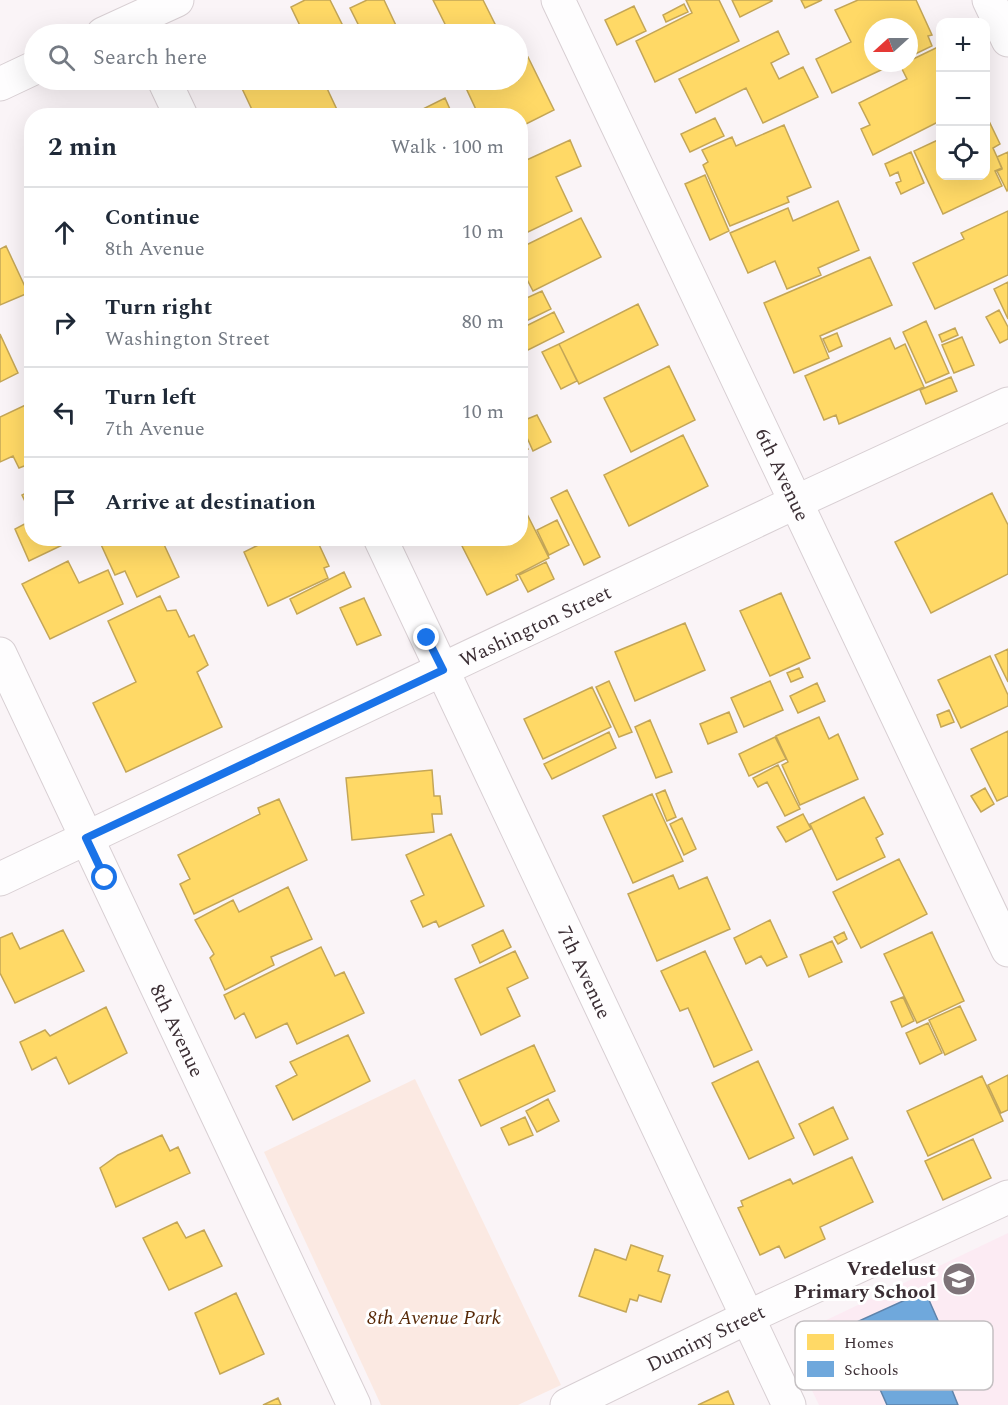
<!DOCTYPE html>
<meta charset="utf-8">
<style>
body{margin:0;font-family:Spectral,serif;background:#f6f6f7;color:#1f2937}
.controls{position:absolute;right:18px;top:18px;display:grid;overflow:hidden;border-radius:12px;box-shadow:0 6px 24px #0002}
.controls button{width:54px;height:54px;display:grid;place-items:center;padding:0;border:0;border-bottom:2px solid #e0e1e3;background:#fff;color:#1f2937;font:30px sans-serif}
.compass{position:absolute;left:864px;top:18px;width:54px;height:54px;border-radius:50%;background:#fff;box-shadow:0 6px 24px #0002;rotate:249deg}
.stop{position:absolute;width:18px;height:18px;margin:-14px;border:4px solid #1a73e8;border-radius:50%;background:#fff}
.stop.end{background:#1a73e8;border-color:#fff;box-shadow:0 2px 6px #0008}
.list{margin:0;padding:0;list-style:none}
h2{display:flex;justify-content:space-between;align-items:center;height:78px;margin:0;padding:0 24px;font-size:26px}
h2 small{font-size:20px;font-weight:400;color:#747a83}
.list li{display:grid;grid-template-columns:39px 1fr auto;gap:18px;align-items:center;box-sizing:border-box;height:90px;padding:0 24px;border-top:2px solid #e0e1e3}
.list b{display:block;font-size:22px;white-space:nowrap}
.list p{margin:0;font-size:20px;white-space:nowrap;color:#747a83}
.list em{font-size:20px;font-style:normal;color:#747a83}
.icon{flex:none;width:33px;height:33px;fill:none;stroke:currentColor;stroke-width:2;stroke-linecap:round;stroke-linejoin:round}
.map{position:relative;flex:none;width:1008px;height:1405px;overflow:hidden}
.search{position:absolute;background:#fff;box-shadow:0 6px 24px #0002;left:24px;top:24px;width:504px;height:66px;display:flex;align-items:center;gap:15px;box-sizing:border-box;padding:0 21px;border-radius:33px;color:#747a83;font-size:22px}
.panel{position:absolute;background:#fff;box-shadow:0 6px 24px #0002;left:24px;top:108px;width:504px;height:438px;border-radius:24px}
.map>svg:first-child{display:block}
.built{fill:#fcebf3}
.green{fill:#fbe9e2}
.homes{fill:#ffd966;stroke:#c4a657;stroke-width:1.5}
.schools{fill:#6fa8dc;stroke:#5f83aa;stroke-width:1.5}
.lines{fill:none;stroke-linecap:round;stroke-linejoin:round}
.street-casing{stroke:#d8cfd3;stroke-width:35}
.street{stroke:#fefdfe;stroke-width:33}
.route{stroke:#1a73e8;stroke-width:8}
.labels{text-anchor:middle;stroke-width:6;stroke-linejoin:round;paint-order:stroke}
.street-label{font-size:20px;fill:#3b2e34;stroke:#fff}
.poi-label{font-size:20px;font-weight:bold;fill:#3b2e34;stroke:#fff;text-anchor:end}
.park-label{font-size:20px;font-style:italic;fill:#562705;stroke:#fff}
.key{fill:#fff;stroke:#c4c0c2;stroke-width:1.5}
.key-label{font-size:16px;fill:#3b2e34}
</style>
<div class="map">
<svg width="1008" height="1405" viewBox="0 0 1008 1405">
<rect width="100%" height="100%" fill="#faf4f7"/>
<path class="built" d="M1008,1233V1405H819L799,1363L814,1326Z"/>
<path class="green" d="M415,1079L561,1385L518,1405H381L264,1152Z"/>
<path class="homes" d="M305,0H330L345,30L336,34H304L291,7Z
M367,0H384L400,34H363L350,8Z
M433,0H483L500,34H450Z
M686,0H719L739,41L655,82L636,41L692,13Z
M732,0H772V1L740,17Z
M801,0H822L805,8Z
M858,0H916L932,35L928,36L932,46L909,57V27H873V63H896L832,93L816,59L851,42L835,10Z
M684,4L688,12L666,22L663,15Z
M634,6L646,31L617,45L605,20Z
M778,31L789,54L771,63L779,79L803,67L818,97L763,123L746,88L696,113L679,79Z
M940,46V121L873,155L861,129L870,125L859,103L907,79L900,65L909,63V61Z
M528,57L554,110L520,127V116H479L466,88L482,80H518V62Z
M238,80H311L315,87L324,82L339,114L335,116H255Z
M445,98L453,116H409Z
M986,117H987L1000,144L993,148L1002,168L995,171L1002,186L943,214L914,151L940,139V176H986Z
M715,118L724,136L690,152L681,134Z
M784,125L811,187L787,197L789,202L730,226L703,165L708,162L702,150L732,137L736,146Z
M570,140L581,166L556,177L572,211L528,232L520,216V163Z
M911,152L924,183L901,194L896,183L901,181L898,172L890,176L885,164Z
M1008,152V190L1007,191L997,171L1002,169L997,157Z
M705,175L729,231L710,240L685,184Z
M838,201L859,250L818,268L821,275L787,289L775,261L748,273L730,233L788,208L793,221Z
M1008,211V275L935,309L913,263L964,239L961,233Z
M581,218L601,257L533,291L520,266V248Z
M6,246L28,293L0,305V249Z
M870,257L892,305L820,336L829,358L794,373L764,303Z
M1008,282V319L994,289Z
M542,291L551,309L520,324V301Z
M638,304L658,345L579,384L559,344Z
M999,310L1008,327V339L1000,343L986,317Z
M554,312L564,332L520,354V329Z
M926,321L949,373L926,383L903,332Z
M955,328L958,335L942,342L939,335Z
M837,333L842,346L829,352L823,339Z
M0,334L18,373L0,382Z
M962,337L974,365L954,373L942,345Z
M890,338L895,349L905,344L924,387L839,424L836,415L824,420L805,376Z
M559,344L577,381L561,389L542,352Z
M669,366L695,420L631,452L604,398Z
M951,377L957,391L926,404L920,390Z
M32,402V463L19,468L13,456L0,462V417Z
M537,415L551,442L533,451L520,422Z
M520,435L528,449L520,452Z
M683,435L708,486L629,526L604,475Z
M32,490V516L22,495Z
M567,490L600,557L584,565L551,498Z
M992,493L1008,525V574L931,613L895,542Z
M525,510L549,558L516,575L518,580L487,595L460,542L467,538H520V512Z
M32,520V538H77L29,561L15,529Z
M557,520L569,545L549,555L537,530Z
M98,538H161L179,577L137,597L125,571L115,575Z
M273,538H316L329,566L324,568L328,578L268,606L244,552Z
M68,561L79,583L108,570L123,604L50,639L22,584Z
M546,562L554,579L528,592L519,575Z
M344,572L351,587L297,614L290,599Z
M781,593L810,658L770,676L740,611Z
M160,596L167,611L176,610L189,637L194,635L208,665L197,672L222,727L126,772L93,703L136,682L108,621Z
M364,598L381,635L357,645L340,608Z
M685,623L705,670L635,701L615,652Z
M1008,649V682L995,655Z
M990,656L1008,695V706L961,728L938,680Z
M799,668L803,677L791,682L787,673Z
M609,681L632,732L619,737L596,687Z
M770,681L783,710L744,727L731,698Z
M817,683L825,701L798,713L790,696Z
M592,687L611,727L543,759L524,719Z
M949,710L954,722L941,727L937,715Z
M729,712L737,732L708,744L700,724Z
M819,717L829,739L838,734L858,779L800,805L782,765L788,762L776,736Z
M650,720L672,772L656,778L635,727Z
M1008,731V796L997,801L971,749Z
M609,732L616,748L552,779L544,764Z
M775,737L786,759L749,776L739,754Z
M778,765L800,809L785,816L767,782L758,787L753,778Z
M432,770L434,796H440L442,814H432L434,832L352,840L346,778Z
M985,788L994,804L981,812L971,796Z
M665,790L676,817L667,821L656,794Z
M652,794L683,861L633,883L603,816Z
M864,797L883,834L876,838L885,857L837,880L810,824Z
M279,799L307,860L194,914L180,884L190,879L178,855L260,814L258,808Z
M803,814L811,829L786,842L777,827Z
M682,818L696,849L684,855L670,824Z
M451,834L484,906L439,927L436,921L423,927L411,901L424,895L406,855Z
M899,859L927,914L861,948L833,892Z
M673,875L679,889L707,877L730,929L657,961L628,894Z
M288,887L312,939L271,957L274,965L225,990L210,958L214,954L195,920L233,900L239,912Z
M770,920L787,957L767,966L761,956L746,964L734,938Z
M63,930L84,971L15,1003L0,973V938L12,933L20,949Z
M503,930L511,947L480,963L472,945Z
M844,932L847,939L838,944L834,937Z
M932,932L964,1001L917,1023L884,954Z
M832,941L842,962L809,977L800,955Z
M321,947L335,976L344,972L364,1013L297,1044L287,1023L256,1038L244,1013L235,1019L224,995Z
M515,951L528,978L507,988L520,1016L481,1035L455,979Z
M705,951L752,1050L714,1067L688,1008L680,1011L661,971Z
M903,997L914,1021L902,1027L891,1002Z
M960,1006L976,1040L945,1055L929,1020Z
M106,1007L127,1053L69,1084L56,1057L32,1070L20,1042L45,1030L50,1036Z
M928,1023L942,1053L920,1064L906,1033Z
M348,1035L370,1081L293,1120L276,1086L297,1075L290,1062Z
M534,1045L555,1091L481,1126L459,1080Z
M758,1061L794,1138L749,1159L712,1083Z
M1008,1075V1110L1001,1113L988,1085Z
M982,1076L1003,1121L928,1156L907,1111Z
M548,1099L559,1121L537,1132L526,1111Z
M833,1107L848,1139L814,1155L799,1124Z
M525,1117L533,1135L509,1145L501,1128Z
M162,1135L170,1151L178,1147L190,1173L116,1207L100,1168L118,1155Z
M973,1139L991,1178L943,1200L925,1161Z
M852,1157L873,1202L820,1227L825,1239L785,1258L779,1246L760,1255L738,1208L743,1206L741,1201L790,1179L793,1184Z
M177,1222L186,1238L204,1230L222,1266L169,1290L143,1238Z
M631,1245L663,1256L658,1271L670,1275L661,1302L639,1295L637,1301L630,1299L626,1312L579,1296L595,1249L626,1260Z
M236,1293L264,1354L220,1374L195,1313Z
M728,1391L734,1405H698Z
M278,1398L281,1405H263Z"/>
<path class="schools" d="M925,1291L966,1384L952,1390L958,1405H887L867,1360L850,1368L847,1362L833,1368L819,1339Z"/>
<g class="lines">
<g class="street-casing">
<g id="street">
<path id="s1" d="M558,0L1008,950"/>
<path d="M989,0L1008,40"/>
<path d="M103,34L177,0"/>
<path d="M164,80L181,116"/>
<path d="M0,84L34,68"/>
<path id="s2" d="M380,538L789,1405"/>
<path id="s3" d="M0,654L354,1405"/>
<path id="s4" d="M0,879L796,502L1008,404"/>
<path id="s5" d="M567,1405L748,1317L1008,1197"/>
</g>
</g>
<use href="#street" class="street"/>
</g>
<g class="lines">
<path class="route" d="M105,878L86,838L443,670L427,638"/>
</g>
<defs>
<g id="school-disc" transform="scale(1.725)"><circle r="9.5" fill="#7e7378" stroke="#fff"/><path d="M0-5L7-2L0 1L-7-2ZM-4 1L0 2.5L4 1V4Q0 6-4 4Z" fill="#fff"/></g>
</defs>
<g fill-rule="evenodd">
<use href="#school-disc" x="959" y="1279"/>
</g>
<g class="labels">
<g class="street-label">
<text dy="7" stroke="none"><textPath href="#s1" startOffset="525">6th Avenue</textPath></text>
<text dy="7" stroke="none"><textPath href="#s4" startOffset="592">Washington Street</textPath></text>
<text dy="7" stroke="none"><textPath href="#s2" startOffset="480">7th Avenue</textPath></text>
<text dy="7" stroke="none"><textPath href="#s3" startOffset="416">8th Avenue</textPath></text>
<text dy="7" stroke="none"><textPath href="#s5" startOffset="154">Duminy Street</textPath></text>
</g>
<g class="poi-label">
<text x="936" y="1275">Vredelust<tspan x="936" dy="23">Primary School</tspan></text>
</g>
<g class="park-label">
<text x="434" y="1324">8th Avenue Park</text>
</g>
</g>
<rect x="795" y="1321" width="198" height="69" rx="9" class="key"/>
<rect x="807" y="1334" width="27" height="16" fill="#ffd966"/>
<rect x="807" y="1361" width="27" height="16" fill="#6fa8dc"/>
<g class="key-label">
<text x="844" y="1348">Homes</text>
<text x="844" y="1375">Schools</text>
</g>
</svg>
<div class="controls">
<button>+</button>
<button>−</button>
<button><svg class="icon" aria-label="locate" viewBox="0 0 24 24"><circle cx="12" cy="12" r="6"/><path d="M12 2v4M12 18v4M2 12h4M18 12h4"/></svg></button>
</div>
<svg class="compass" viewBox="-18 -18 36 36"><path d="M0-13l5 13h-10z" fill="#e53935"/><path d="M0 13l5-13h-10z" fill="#747a83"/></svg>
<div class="stop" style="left:105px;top:878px"></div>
<div class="stop end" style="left:427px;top:638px"></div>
<div class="search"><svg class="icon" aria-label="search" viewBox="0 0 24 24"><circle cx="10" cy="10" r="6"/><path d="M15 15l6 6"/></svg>Search here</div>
<section class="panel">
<h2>2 min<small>Walk · 100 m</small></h2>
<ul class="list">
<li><svg class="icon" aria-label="ahead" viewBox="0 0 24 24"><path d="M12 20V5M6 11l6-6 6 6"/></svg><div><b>Continue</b><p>8th Avenue</p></div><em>10 m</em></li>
<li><svg class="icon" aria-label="right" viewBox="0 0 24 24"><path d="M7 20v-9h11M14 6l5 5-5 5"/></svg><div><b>Turn right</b><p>Washington Street</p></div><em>80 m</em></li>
<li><svg class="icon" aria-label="left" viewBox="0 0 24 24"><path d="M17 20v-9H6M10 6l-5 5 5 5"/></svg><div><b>Turn left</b><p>7th Avenue</p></div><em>10 m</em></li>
<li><svg class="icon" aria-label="arrive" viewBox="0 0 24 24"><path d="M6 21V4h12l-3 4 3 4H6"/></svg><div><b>Arrive at destination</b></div></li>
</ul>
</section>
</div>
